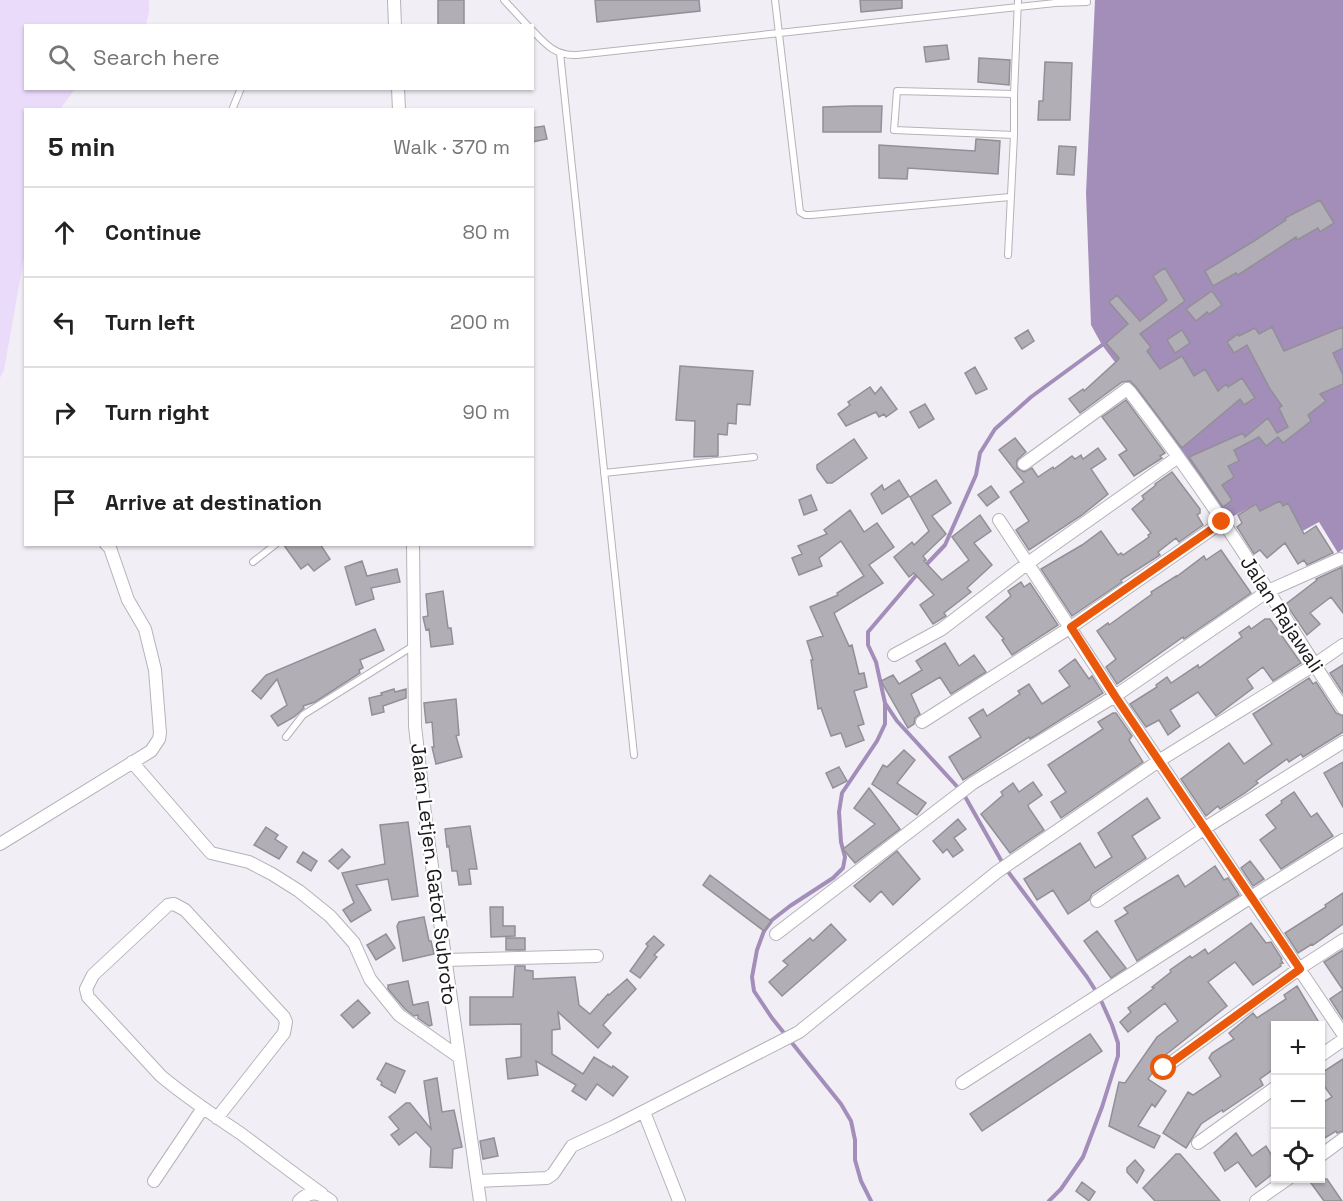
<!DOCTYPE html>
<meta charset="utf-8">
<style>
body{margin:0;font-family:"Space Grotesk",sans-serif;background:#f2f2f2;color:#222}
.controls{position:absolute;right:18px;bottom:18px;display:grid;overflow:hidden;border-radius:0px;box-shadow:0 2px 4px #0004}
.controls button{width:54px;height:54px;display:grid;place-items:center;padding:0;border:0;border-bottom:2px solid #e0e0e0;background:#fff;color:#222;font:30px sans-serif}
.stop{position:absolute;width:18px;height:18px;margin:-14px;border:4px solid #ea580c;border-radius:50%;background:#fff}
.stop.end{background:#ea580c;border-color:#fff;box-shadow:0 2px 6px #0008}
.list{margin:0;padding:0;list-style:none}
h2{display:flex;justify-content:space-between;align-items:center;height:78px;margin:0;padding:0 24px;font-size:26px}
h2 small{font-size:20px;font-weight:400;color:#767676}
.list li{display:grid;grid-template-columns:39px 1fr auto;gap:18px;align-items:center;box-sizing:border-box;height:90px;padding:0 24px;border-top:2px solid #e0e0e0}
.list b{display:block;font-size:22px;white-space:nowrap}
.list em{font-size:20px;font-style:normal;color:#767676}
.icon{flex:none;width:33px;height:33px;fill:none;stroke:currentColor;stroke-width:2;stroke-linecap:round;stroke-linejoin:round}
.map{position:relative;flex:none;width:1343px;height:1201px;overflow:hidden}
.search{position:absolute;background:#fff;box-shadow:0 2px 4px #0004;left:24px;top:24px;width:510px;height:66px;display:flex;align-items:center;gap:15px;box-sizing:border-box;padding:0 21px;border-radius:0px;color:#767676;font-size:22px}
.panel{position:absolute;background:#fff;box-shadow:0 2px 4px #0004;left:24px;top:108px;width:510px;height:438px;border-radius:0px}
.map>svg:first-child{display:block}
.green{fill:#eadbfb}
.water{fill:#a38eba}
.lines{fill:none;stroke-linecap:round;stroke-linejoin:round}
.stream{stroke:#a38eba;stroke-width:4}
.building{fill:#b2aeb6;stroke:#928f97;stroke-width:1.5}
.service-casing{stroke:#b6b2ba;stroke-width:8}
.minor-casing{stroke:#b6b2ba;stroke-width:14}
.service{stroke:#fff;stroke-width:6}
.minor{stroke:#fff;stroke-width:12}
.route{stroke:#ea580c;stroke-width:8}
.labels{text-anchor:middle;stroke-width:4.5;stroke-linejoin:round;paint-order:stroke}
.street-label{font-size:20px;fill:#18171a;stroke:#fff}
</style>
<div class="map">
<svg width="1343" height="1201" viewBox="0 0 1343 1201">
<rect width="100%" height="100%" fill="#f2eef6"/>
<path class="green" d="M0,0H149V12L146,25L26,26V88L75,89L60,109L26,110L25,252L4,370L0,378Z"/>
<path class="water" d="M1095,0H1343V549L1338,553L1319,522L1279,544L1256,504L1228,519L1158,419L1102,345L1091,325L1086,193Z"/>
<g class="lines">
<path class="stream" d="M924,567L945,545L976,475L980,453L995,429L1031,397L1102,345
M919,572L868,632V645L876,662L885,703L897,721L963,793L1006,869L1087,977L1099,996L1112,1025L1118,1043V1056L1102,1107L1083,1157L1061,1189L1049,1201
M871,1201L861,1181L855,1160V1140L851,1121L841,1104L772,1018L754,991L752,977L757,950L764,931L772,920L790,906L833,878L843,868L845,857L841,842L839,812L842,793L877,741L885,724V703"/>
</g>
<path class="building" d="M438,0H464V26H438Z
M595,0H699L700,11L597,22Z
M860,0H902V8L861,12Z
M947,45L949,59L926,62L924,47Z
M979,58L1010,60L1009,85L978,82Z
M1045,62L1072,63L1070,120H1038L1039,101H1043Z
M852,106H882L881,132H823V107Z
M544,126L547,139L532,142V128Z
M976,139L1000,141L998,174L908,168L907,179L879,178V145L975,151Z
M1059,146L1076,147L1074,175L1057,174Z
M1320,200L1334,223L1320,232L1318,228L1297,240L1296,237L1238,275L1236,273L1213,286L1205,271L1254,241L1286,220L1285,218Z
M1165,268L1185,301L1140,334L1151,347L1147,351L1160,369L1182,356L1194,376L1205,369L1218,391L1226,384L1228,387L1242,378L1255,398L1244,405L1240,399L1183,447H1181L1136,387L1130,381L1122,382L1080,413L1069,399L1083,389L1084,391L1118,360L1119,358L1106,343L1128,324L1109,302L1117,295L1140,321L1167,300L1153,276Z
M1212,291L1222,305L1209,314L1207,312L1196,321L1186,309Z
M1272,327L1284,351L1343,327V348L1333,353L1343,375V384L1320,394L1326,401L1308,415L1311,421L1283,443L1278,437L1266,446L1259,437L1234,450L1239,461L1228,466L1234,477L1222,485L1232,500L1223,507L1189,457L1243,433L1245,437L1268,418L1277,433L1288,427L1279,408L1282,406L1270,389L1247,345L1234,353L1227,342L1238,334L1239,336L1255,328L1259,334Z
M1028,330L1034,341L1022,349L1015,338Z
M1182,330L1190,343L1175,353L1167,340Z
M680,366L753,371L750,405L737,404L736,424L728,423L727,435L718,434V456L694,457L695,421L676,420Z
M975,367L987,389L976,394L965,373Z
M870,387L875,394L881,387L897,409L886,417L884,414L879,417L876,412L846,426L838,414L850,405L848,402Z
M1126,400L1165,453L1160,456L1162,458L1134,476L1119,455L1127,450L1102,417Z
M925,404L934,419L919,428L910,412Z
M1015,438L1026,452L1017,460V468L1024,472L1032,468L1038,477L1053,467L1054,469L1072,456L1075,459L1081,455L1083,459L1098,448L1106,459L1091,469L1108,494L1082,515L1029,550L1016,530L1029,521L1010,492L1024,482L999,450Z
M854,439L867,458L832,483H827L817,469V465Z
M1172,472L1200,509V513L1197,515L1203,525L1179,542L1176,538L1158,552L1160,555L1121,580L1122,582L1072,616L1041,569L1082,545L1101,531L1118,555L1121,553L1123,555L1149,537L1148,535L1151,533L1132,509L1144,499L1142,496L1156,485L1155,484Z
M899,480L909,496L882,514L871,494L882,485L884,490Z
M936,480L951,503L932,516L946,534L923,556L926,560L924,561L942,580L969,560L952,537L980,515L991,531L974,543L992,565L967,588L971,592L944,613L946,616L933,624L920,605L934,595L914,573L909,577L894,557L912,542L914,545L929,531L910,497Z
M991,486L999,497L987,506L978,495Z
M811,495L817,510L804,515L799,500Z
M1280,501L1283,506L1288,503L1304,534L1316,526L1333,553L1307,565L1304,560L1298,564L1285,543L1267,558L1260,550L1254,554L1237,527L1242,523L1238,515L1256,504L1260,511Z
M850,510L864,532L877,523L894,547L869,565L883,583L834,613L849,646L852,645L859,674L864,673L867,687L854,691L864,724L858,726L864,740L846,747L841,733L831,736L821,708L818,709L811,660H813L807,641L823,636L810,607L838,595L837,593L864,576L841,541L819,558L822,566L799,575L792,558L802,554L798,546L827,534L824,530Z
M283,544H320L330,559L314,571L308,564L301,569Z
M1221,550L1251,593L1184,639L1183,637L1117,684L1106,667L1116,659L1097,631L1108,623L1109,625L1152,594L1151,592L1176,576V577L1204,556L1206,560Z
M362,561L367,576L397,569L400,582L371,588L374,599L356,605L345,567Z
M1342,567L1343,613L1331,597L1310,613L1320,624L1307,635L1286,604L1317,580L1316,579Z
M1021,582L1024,587L1030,583L1058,625L1012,655L1002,640L1004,639L986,617L1011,596L1008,591Z
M443,591L448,628H451L453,644L431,647L429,629L426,630L423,617L428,616L426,594Z
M1265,619H1270L1301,663L1273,681L1263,667L1247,679L1253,688L1216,716L1198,692L1170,710L1180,726L1168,735L1159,720L1146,727L1130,704L1157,687L1156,685L1167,677L1171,683L1198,665L1199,668L1242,637L1239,633L1249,626L1251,629Z
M375,629L384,650L360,660L363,668L359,670L360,673L315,702L303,706L304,708L294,717L278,726L271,716L287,705L277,679L261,699L252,691L266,675Z
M945,643L959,666L974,655L986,672L951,694L940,677L911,694L920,714L915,718L914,724L908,728L881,681L893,675L899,684L922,670L916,661Z
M1075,659L1089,679L1092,676L1103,693L1030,739L1029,737L963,780L949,757L981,737L969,718L983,709L987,716L1020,694L1018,691L1029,684L1042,704L1070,686L1059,671Z
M1343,665V693L1330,673Z
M1309,678L1313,684L1316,682L1336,713L1343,716V732L1303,757L1301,754L1289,762L1287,759L1256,781L1258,783L1245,793L1220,809L1218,806L1206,816L1181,779L1229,743L1244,764L1272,744L1253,714Z
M394,689L395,692L406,689V698L383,706L384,712L372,715L369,698L382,695L381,693Z
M456,699L459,735L456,736L462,757L436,764L432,747H434L432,722L426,723L424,703Z
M1113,713H1116L1132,736L1129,740L1143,762L1061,818L1051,802L1066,792L1048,765L1103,729L1098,722Z
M904,750L915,760L897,783L926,803L917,815L872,784L883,765L887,767Z
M1343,762V807L1324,773Z
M839,767L847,781L833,788L826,773Z
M1033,782L1042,795L1028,805L1029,808L1044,830L1010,853L981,814L1003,795L1001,792L1013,783L1019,792Z
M869,788L900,829L855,863L843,849L875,824L854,808Z
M1294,792L1311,817L1317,813L1333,836L1281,869L1260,840L1276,828L1266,815L1282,803L1281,801Z
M1147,798L1160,818L1132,836L1146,858L1092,894L1089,900L1068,914L1053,890L1037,900L1024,879L1080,843L1095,868L1112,857L1098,833Z
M958,819L966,829L954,838L963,850L953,857L947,849L943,853L933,841Z
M408,822L418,896L392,900L388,879L356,885L371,910L351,922L343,910L354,903L342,873L385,864L380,825Z
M470,826L477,869H469L471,884L459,885L457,871H452L449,846L447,847L445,829Z
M266,827L278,835L275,839L287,847L279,859L254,845Z
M342,849L350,857L338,869L329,861Z
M897,851L920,879L893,905L881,891L870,902L854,886Z
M303,852L317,861L311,871L297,862Z
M1250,861L1264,879L1253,886L1241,868Z
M1215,866L1224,880L1228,878L1239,895L1137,961L1115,921L1128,913L1124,908L1178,875L1185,887Z
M710,875L771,921L764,931L703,885Z
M1343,893V924L1313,945L1312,944L1298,953L1285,933L1326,907L1325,905Z
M490,907H503V926H515V936L491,937Z
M424,917L429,941H431L434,954L403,961L397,926L399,922Z
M1251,923L1266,943L1271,942L1282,959L1281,960L1283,963L1280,964L1281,966L1253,985L1235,962L1208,982L1227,1006L1163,1057L1148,1079L1166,1091L1155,1107L1152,1104L1138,1126L1160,1136L1154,1148L1109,1126L1119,1082L1125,1083L1157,1037L1178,1021L1165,1003L1128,1032L1120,1022L1131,1012L1128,1008L1154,988L1152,987L1171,972L1170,970L1190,956L1192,958L1205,949L1208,954Z
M831,924L846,940L782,996L769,982L788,965L783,961L810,938L813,941Z
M1097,931L1126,968L1111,978L1084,941Z
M386,934L395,948L376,960L367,945Z
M654,936L664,945L654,955L657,957L640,978L630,971L648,946L646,944Z
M506,938H525V950H506Z
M1343,950V1019L1330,999L1343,990L1324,962Z
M515,966H525V970L533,971V979L575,977L579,1005L590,1014L608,994L609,995L627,979L636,989L603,1025L611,1033L598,1048L558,1012L560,1029L552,1030V1054L583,1074L594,1057L612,1068L613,1066L628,1077L613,1096L597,1084L586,1100L572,1091L576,1085L536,1061L538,1075L508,1079L506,1059L521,1057V1024L470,1025V997H513Z
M408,981L413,1005L428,1002L432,1025L429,1026L418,1018V1015L414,1016L405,1009L388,989V985Z
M1297,986L1321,1026H1275V1068L1260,1079L1263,1085L1223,1112L1222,1110L1201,1124L1186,1148L1163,1133L1188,1092L1193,1095L1221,1076L1209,1058L1212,1053L1234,1039L1229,1033L1253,1013L1257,1018L1286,999L1284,995Z
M358,1000L370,1013L353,1028L341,1015Z
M1090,1034L1102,1051L982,1131L970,1114Z
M1343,1059V1131L1337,1133L1336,1131L1320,1141V1104L1332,1097L1320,1080V1074Z
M386,1063L405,1071L395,1093L381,1085L382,1082L377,1079Z
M437,1078L442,1112L454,1110L462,1147L453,1149L452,1168L430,1167L431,1148L416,1132L399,1145L391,1135L399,1129L389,1117L406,1103H410L431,1129L424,1081Z
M1236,1133L1252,1156L1266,1146L1275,1161V1172L1256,1187L1238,1162L1225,1171L1214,1153Z
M494,1138L498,1156L483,1159L480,1141Z
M1176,1154H1180L1220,1201H1155L1143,1188Z
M1135,1160L1144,1170L1137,1183L1127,1172V1168Z
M1308,1179H1327L1342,1201H1324Z
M1082,1182L1095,1192L1089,1201L1076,1191Z"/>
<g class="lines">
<g class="service-casing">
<path id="service" d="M504,0L528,26
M775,0L800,212L805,215H811L1010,197
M532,30C546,45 556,56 577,55L1055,3L1087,2
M560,53L634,755
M1014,94L897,91L894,130L1014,135
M232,110L241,88
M1008,255L1014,135V94L1018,0
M604,473L754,457
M253,562L276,544
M286,737L303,715L413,646"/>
</g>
<g class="minor-casing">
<path id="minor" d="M394,0L395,26
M398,88L399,110
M1024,464L1127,389L1130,392C1179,456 1226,524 1269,592C1294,631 1317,670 1343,708
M999,520L1115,696L1343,1034
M413,544L415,726L427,831L480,1201
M894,655L942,629L1028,563L1178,457
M922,722L1071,627L1222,522
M132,762L211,853L249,862L272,874L299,891L330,916L354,943L370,979L399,1015L459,1057
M0,844L151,751L159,739L160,733L155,670L145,629L128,600L110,548L106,544
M1097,901L1205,828L1343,742
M776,934L973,783L1115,696L1268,591L1340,559
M445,960L597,956
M1320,1056L1343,1040
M1164,1068L1300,968L1343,940
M962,1083L1251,897L1343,840
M644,1112L679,1201
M217,1118L284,1033L286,1022L284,1017L185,910L174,904L168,905L93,975L86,989L88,997L161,1076C186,1097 213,1115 240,1133C267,1153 294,1174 322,1194
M1198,1143L1276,1087
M1320,1156L1343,1139
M154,1181L203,1108
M478,1181L547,1178L553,1174L572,1146L613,1127L799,1032L997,872L1160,760L1314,665L1343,645
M299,1201C310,1190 319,1192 331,1201
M1256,1201L1289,1178"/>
</g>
<use href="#service" class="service"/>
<use href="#minor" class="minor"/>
</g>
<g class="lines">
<path class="route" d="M1164,1068L1300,969L1115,696L1071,627L1222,522"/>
</g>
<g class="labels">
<g class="street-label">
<text transform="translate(1282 614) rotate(57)" y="7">Jalan Rajawali</text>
<text transform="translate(434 874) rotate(83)" y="7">Jalan Letjen. Gatot Subroto</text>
</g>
</g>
</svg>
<div class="controls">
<button>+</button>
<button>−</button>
<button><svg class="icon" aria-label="locate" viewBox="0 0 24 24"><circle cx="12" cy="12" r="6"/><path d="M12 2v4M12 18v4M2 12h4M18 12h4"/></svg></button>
</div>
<div class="stop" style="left:1164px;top:1068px"></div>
<div class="stop end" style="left:1222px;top:522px"></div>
<div class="search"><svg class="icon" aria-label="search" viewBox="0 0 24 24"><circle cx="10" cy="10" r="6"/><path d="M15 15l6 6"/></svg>Search here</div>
<section class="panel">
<h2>5 min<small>Walk · 370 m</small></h2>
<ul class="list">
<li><svg class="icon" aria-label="ahead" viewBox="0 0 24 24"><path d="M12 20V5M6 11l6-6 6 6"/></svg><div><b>Continue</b></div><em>80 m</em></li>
<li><svg class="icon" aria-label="left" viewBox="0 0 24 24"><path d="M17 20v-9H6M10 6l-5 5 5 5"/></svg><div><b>Turn left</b></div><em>200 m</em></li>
<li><svg class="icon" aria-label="right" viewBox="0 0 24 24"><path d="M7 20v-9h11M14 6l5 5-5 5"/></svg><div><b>Turn right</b></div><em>90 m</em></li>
<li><svg class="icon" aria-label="arrive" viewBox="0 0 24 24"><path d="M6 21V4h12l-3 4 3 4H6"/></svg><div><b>Arrive at destination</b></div></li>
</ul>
</section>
</div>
